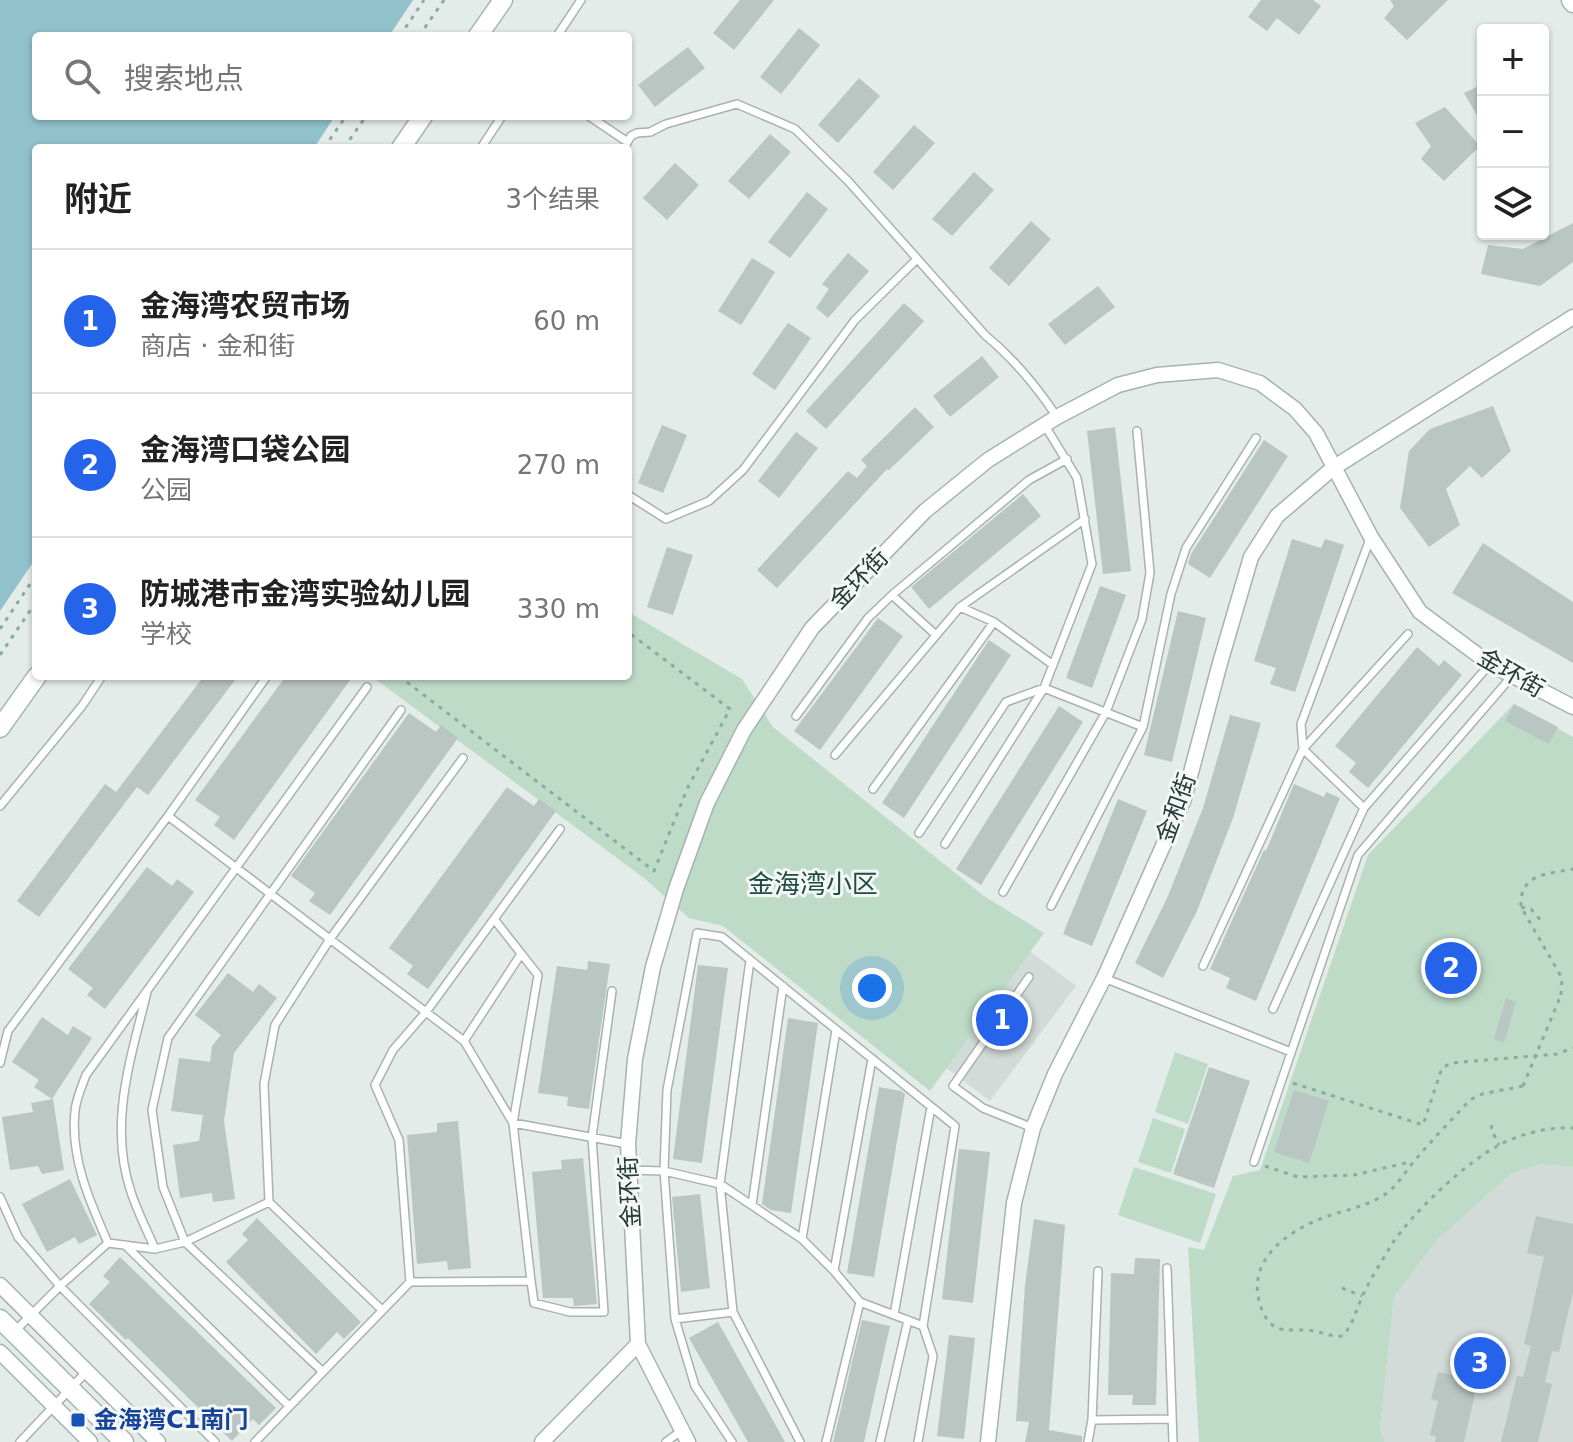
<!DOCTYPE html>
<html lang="zh">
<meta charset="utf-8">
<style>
body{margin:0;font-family:"DejaVu Sans","Noto Sans SC",sans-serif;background:#f2f2f2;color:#222}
.controls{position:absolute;right:24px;top:24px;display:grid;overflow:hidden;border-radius:8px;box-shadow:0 2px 6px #0004}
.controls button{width:72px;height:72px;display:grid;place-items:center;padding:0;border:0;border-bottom:2px solid #e0e0e0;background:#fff;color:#222;font:40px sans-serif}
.you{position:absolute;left:872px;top:988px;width:28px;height:28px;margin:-20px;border:6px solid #fff;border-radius:50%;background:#1a73e8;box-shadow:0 0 0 12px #1a73e833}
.badge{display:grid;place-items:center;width:52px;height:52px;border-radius:50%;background:#2563eb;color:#fff;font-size:26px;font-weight:700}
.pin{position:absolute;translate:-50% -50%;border:4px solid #fff;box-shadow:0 2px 8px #0006}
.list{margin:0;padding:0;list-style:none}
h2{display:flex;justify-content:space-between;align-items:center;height:104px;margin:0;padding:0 32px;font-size:34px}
h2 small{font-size:26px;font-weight:400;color:#767676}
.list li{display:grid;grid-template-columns:52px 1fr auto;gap:24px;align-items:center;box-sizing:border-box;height:144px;padding:0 32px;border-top:2px solid #e0e0e0}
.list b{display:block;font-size:30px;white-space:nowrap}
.list p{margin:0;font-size:26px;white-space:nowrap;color:#767676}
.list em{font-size:26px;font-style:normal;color:#767676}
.icon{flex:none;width:44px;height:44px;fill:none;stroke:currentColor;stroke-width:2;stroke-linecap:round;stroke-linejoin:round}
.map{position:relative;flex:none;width:1573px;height:1442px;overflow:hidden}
.search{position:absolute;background:#fff;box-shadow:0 2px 6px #0004;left:32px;top:32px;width:600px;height:88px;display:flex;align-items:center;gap:20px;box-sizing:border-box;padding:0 28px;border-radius:8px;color:#767676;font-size:30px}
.panel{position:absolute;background:#fff;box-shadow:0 2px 6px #0004;left:32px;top:144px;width:600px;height:536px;border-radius:8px}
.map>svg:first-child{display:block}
.built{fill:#d2dbd7}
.green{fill:#bedbc7}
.water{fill:#91c1cb}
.building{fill:#b9c6c1}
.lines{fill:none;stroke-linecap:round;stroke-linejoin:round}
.service-casing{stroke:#a6b3af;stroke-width:10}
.minor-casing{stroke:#a6b3af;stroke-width:17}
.secondary-casing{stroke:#a3b6b0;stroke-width:21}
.path{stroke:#87aca1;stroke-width:3;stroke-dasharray:4 6;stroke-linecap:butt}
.service{stroke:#fff;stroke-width:7}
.minor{stroke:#fff;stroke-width:14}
.secondary{stroke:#fff;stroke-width:18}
.path-bridge{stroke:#87aca1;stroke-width:3;stroke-dasharray:4 6;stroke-linecap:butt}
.transit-dot{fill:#1a4fb4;stroke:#f3f8f6;stroke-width:3}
.labels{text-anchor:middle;stroke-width:6;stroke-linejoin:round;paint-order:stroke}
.street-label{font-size:24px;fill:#253b36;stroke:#f3f8f6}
.transit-label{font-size:24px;font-weight:bold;fill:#164399;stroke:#f3f8f6;text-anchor:start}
.neighbourhood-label{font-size:26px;fill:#224b42;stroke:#f3f8f6}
</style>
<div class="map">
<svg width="1573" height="1442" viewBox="0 0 1573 1442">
<rect width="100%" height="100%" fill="#e3ece8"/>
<path class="built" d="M1014,939L1076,986L990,1101L928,1054Z
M1540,1164L1573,1167V1442H1385L1380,1428L1394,1297L1437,1240L1511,1174Z"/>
<path class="green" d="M628,612L742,679L773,727L984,896L1044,933L930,1091L723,926L689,918L644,878L371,676H628Z
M1514,704L1573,737V1167L1540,1164L1511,1174L1437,1240L1394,1297L1380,1428L1385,1442H1199L1188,1247L1204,1250L1233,1176L1260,1170L1368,855Z
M1175,1052L1208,1064L1188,1124L1155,1112Z
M1153,1118L1185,1129L1171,1173L1138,1162Z
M1134,1167L1216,1194L1200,1243L1118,1215Z"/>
<path class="water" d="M0,0H413L389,36H36V116H335L314,148H36V558L0,611Z"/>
<path class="building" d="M740,0H774L734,50L713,33Z
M1261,0H1313L1321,6L1299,35L1277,18L1267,31L1248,17Z
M1390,0H1448L1407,40L1384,18L1394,6Z
M799,28L820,45L781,94L760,77Z
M688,47L705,68L655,107L638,85Z
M859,78L880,96L838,143L818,125Z
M1483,84V126L1464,93Z
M1445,107L1480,146L1444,181L1421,159L1431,146L1415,123Z
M914,125L935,143L893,190L873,172Z
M770,134L791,152L749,199L728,181Z
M675,163L699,185L667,220L643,198Z
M974,172L994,190L952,236L932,219Z
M807,192L828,209L790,258L768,242Z
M1031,221L1051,239L1009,286L989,268Z
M1573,223V262L1540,286L1481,274L1488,245L1523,249Z
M848,253L869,271L828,318L816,308L829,289L822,284Z
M752,258L775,272L741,325L718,311Z
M1098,286L1115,307L1065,345L1048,324Z
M904,303L924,321L826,429L806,411Z
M788,323L811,338L775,390L752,374Z
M982,356L999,377L950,417L933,396Z
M1493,406L1511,451L1482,478L1470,466L1446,489L1460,525L1429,547L1400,508L1409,451L1430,429Z
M915,407L934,427L889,470L887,469L777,588L757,570L848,471L857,478L867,466L861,460Z
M662,425L687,435L663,493L638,483Z
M1115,427L1131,571L1103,574L1087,431Z
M796,432L818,448L779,498L758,481Z
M1264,440L1288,456L1210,578L1188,564L1191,554Z
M1023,494L1041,516L929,609L911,587Z
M1292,539L1321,548L1325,539L1344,545L1295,692L1270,684L1276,668L1254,661Z
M1483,543L1573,602V663L1452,593Z
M667,547L693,555L673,615L647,607Z
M1100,586L1126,595L1092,688L1066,678Z
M1178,611L1206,618L1172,762L1144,755Z
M878,618L903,636L820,750L794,731Z
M989,640L1011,655L904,818L882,803Z
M1417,647L1439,666L1444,660L1462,675L1368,788L1349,772L1356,763L1335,746Z
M204,676H238L148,795L137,787L39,917L17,901L105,784L116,792Z
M286,676H353L234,840L214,825L220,817L195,800Z
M1514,704L1558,727L1549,744L1505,721Z
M1059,706L1083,722L981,885L956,869Z
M409,713L436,732L441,725L458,738L330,915L309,901L315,893L291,876Z
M1230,715L1261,723L1233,818L1197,911L1163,978L1135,963L1168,896L1203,808Z
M1294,784L1324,797L1326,792L1340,798L1256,1001L1226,988L1230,978L1210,969L1264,850L1266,851Z
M507,787L534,806L539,799L556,811L428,989L407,974L413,966L389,948Z
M1118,799L1147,811L1092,946L1063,934Z
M147,867L172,886L177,879L194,892L105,1009L87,995L93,988L68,969Z
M588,961L610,964L589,1109L567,1106L568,1097L538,1093L557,966L587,970Z
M698,965L728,968L702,1163L673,1159Z
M228,973L253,992L259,984L277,998L234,1053L224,1121L235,1199L213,1202L212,1193L180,1198L173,1145L199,1141L203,1115L171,1111L179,1058L210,1062L212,1046L221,1035L195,1015Z
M1506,998L1516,1002L1504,1043L1494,1039Z
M42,1017L68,1035L73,1026L92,1038L52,1099L34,1087L39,1080L12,1062Z
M788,1018L818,1023L791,1213L771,1210L762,1204Z
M1209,1067L1250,1081L1214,1188L1173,1174Z
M879,1087L901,1091L905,1094L874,1277L847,1273Z
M1294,1090L1329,1101L1309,1163L1274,1152Z
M53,1099L64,1170L42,1174L38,1166L10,1170L2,1117L33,1112L31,1103Z
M458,1121L471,1268L448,1270L447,1261L417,1264L407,1135L437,1132V1123Z
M959,1149L990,1152L973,1303L942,1299Z
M583,1158L597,1304L574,1306L573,1298H543L532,1172L562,1169L561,1160Z
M70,1179L97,1235L79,1244L75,1237L47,1252L22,1204Z
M700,1194L710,1288L681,1292L672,1197Z
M1536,1216L1573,1224V1292L1559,1352L1552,1351L1545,1382L1552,1384L1538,1442H1501L1517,1376L1523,1377L1531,1346L1524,1344L1544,1257L1527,1253Z
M257,1218L361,1322L344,1339L337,1332L316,1354L226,1262L248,1240L242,1234Z
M1034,1219L1065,1225L1049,1430L1082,1436V1442H1025L1029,1422L1016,1421L1025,1285Z
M120,1257L276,1408L259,1425L253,1419L232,1441L128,1338L126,1340L89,1304L110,1282L103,1276Z
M1135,1258L1160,1259L1156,1405H1132L1133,1395H1108L1111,1273L1134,1274Z
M862,1320L890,1326L864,1442H833Z
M718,1322L785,1442H748L689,1338Z
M949,1335L975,1338L964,1439L937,1436Z
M1438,1372L1478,1381L1464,1442H1435L1436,1436L1430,1435L1438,1401L1431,1399Z"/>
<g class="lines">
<g class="service-casing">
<path id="service" d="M557,36L581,0
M589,116L626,141
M481,148L502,116
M624,148L631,136L637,133L650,132L666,124L737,104L795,129L848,181L985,335C1013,358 1037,387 1057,417
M628,495L666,519L709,501L743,470L855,320L917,259
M892,595L936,635
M960,607L994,622L1053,665
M796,716L868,618L892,595L1029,480L1067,459
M835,755L960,607L1085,519
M873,789L994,622
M0,806L82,706L102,676
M1364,808L1303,749L1301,724L1370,539
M168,816L464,1041L513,1123L628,1144
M919,833L1006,702L1044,688L1143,727
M945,844L1044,688L1092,564L1077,478L1044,424
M1003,892L1106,712L1142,619L1150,573L1137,431
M1051,906L1143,727L1171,594L1186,548L1256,438
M750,960L720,1184L733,1312L800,1442
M1203,966L1303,749L1408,634
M1029,977L953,1086L983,1108L1033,1128
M1104,978L1291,1052
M147,992C131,1058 108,1124 131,1192C137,1211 147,1230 155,1249
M1273,1009L1364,808L1490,664
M464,1041L521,954
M0,1063L8,1031L168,816L267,676
M1254,1162L1358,855L1512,676
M629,1170L664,1171L720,1184L802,1239L834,1271L860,1302L923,1326L933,1356L918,1442
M0,1197L18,1237L60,1286L215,1442
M752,1205L783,986
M802,1239L836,1030
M108,1243C90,1202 70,1158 75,1111C76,1099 82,1086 86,1075L367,687
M125,1245L289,1406
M1167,1268L1173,1442
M834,1271L872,1059
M531,1281L534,1303L570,1312H604L592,1137L612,991
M410,1282L531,1281L513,1123L538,975L494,919
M382,1310L269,1202L264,1084L275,1025L330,939L463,758
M894,1315L931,1107
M675,1319L733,1312
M14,1332L60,1286L108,1243L155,1249L185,1242L269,1202
M322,1371L185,1242L163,1187L152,1110L168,1038L401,710
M1092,1420L1171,1419
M20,1442L87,1371
M255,1442L410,1282L399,1140L375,1085L393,1050L426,1012L560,829
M666,1442L681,1431
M732,1442L695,1386L675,1319L664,1171L667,1090L697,933L722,937L955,1126L923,1326
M826,1442L860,1302
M880,1442L908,1320
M1088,1442L1092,1420L1098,1271"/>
</g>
<g class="minor-casing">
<path id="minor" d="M0,1285L158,1442
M0,1352L90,1442
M542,1442L638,1344
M688,1442L638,1344L628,1144L635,1059L653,967L676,889L707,803L744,730L812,628L925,511L988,460L1057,417L1118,385L1157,375L1218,370L1260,383L1295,409L1316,433L1371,537L1420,612L1490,664L1573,707
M988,1442L1014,1203L1033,1128L1055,1074L1104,978L1184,799L1220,663L1251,557L1277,516L1333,468L1573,317"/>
</g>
<g class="secondary-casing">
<path id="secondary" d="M1571,0L1573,3
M478,36L503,0
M401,148L423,116
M0,728L37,676
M0,1319L124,1442"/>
</g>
<path class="path" d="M400,36L424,0
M419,36L444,0
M324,148L346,116
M344,148L366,116
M0,629L36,575
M0,655L36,602
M399,676L654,871L688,787L730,709L628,632
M1521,907L1531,909L1542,922
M1561,995L1562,978L1521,907C1519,873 1548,874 1573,869
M1293,1083L1423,1125L1442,1068L1451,1063L1557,1054L1573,1048
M1523,1086L1482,1094L1470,1100C1452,1119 1433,1139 1416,1159C1405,1171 1398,1186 1384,1195C1362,1209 1337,1211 1315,1221C1277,1238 1245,1267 1262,1310C1274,1338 1290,1327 1314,1331C1325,1333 1332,1337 1343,1336C1353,1324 1356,1311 1362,1297C1370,1279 1382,1261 1392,1244C1414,1211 1466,1162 1501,1144C1523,1133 1549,1127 1573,1128
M1492,1125L1491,1129L1499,1145
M1265,1166L1298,1177L1354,1175L1410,1162
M1342,1288L1362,1296"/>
<use href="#service" class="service"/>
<use href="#minor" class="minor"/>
<use href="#secondary" class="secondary"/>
<path class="path-bridge" d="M1523,1086L1561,995"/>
</g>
<rect class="transit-dot" x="70" y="1412" width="16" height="16" rx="4"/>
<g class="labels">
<g class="street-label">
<text transform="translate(859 579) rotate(-46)" y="8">金环街</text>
<text transform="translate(1511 673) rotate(30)" y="8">金环街</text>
<text transform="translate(1176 808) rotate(-70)" y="8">金和街</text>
<text transform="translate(630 1192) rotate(-93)" y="8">金环街</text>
</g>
<g class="transit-label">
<text x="94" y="1428">金海湾C1南门</text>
</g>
<g class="neighbourhood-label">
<text x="813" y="893">金海湾小区</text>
</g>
</g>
</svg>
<div class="controls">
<button>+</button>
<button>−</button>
<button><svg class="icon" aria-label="layers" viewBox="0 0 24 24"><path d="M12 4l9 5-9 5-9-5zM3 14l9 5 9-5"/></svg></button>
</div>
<div class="you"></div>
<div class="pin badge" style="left:1002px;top:1020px">1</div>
<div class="pin badge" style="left:1451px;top:968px">2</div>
<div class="pin badge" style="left:1480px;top:1363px">3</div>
<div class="search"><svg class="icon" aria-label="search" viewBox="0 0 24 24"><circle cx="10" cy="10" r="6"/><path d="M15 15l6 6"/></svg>搜索地点</div>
<section class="panel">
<h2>附近<small>3个结果</small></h2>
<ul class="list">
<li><span class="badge">1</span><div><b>金海湾农贸市场</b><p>商店 · 金和街</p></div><em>60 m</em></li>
<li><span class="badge">2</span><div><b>金海湾口袋公园</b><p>公园</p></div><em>270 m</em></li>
<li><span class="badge">3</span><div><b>防城港市金湾实验幼儿园</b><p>学校</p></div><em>330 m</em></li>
</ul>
</section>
</div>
